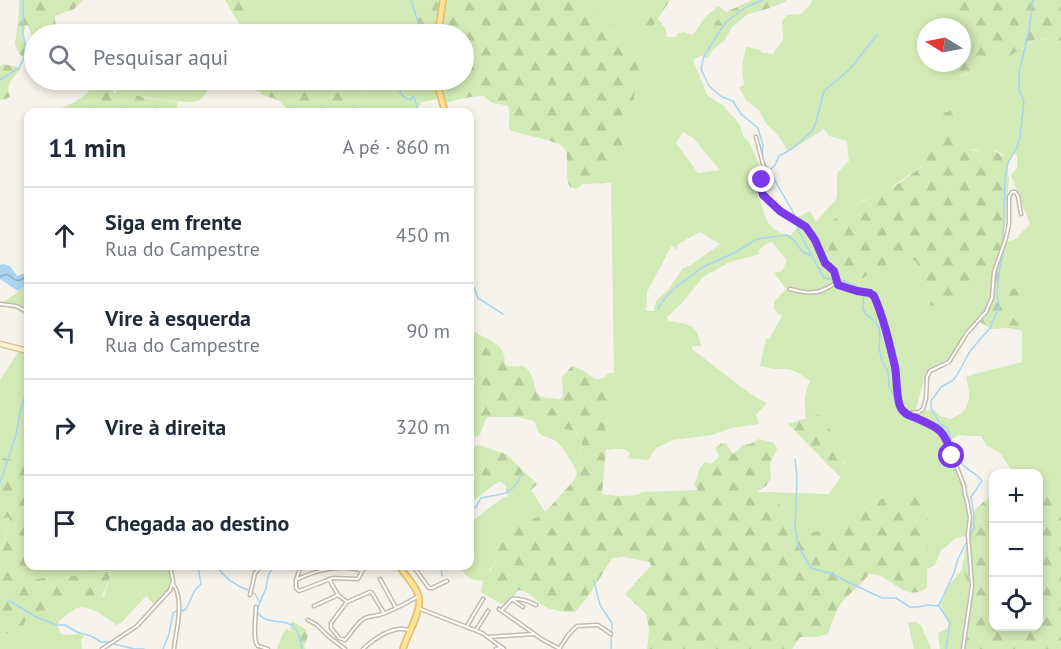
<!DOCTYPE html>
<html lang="pt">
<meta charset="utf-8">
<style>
body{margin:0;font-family:"PT Sans",sans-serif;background:#f6f6f7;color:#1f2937}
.controls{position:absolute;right:18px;bottom:18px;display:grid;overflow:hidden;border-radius:12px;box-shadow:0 3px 9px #0003}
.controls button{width:54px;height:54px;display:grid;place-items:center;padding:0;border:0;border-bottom:2px solid #e0e1e3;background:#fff;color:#1f2937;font:30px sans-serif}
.compass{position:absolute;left:917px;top:18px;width:54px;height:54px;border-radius:50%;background:#fff;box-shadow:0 3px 9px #0003;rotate:280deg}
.stop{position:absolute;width:18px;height:18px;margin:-14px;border:4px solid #7c3aed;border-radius:50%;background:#fff}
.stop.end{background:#7c3aed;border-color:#fff;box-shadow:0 2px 6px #0008}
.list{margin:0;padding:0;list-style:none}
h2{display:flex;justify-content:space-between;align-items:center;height:78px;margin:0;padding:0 24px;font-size:26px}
h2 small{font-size:20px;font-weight:400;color:#747a83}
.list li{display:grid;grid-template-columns:39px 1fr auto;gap:18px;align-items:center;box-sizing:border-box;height:96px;padding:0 24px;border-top:2px solid #e0e1e3}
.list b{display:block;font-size:22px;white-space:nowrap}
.list p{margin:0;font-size:20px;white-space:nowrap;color:#747a83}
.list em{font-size:20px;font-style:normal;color:#747a83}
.icon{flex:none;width:33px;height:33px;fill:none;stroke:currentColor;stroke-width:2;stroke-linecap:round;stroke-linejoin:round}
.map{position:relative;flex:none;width:1061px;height:649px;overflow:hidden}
.search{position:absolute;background:#fff;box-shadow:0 3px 9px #0003;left:24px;top:24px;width:450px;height:66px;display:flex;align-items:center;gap:15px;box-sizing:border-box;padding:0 21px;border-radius:33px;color:#747a83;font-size:22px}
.panel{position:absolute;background:#fff;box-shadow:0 3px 9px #0003;left:24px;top:108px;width:450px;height:462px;border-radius:12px}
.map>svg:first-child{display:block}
.grass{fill:#d2eab5;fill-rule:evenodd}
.forest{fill:url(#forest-firs)}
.water{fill:url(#water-waves)}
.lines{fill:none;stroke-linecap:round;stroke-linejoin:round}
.stream{stroke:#a9d4f2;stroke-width:1.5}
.street-casing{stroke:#c2bbae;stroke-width:5}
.secondary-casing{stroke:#d6c79b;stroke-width:7}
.primary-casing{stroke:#e6c16a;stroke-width:8}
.street{stroke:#fff;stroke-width:2}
.secondary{stroke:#fff3cd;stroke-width:4}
.primary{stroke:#ffe39c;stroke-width:4.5}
.route{stroke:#7c3aed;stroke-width:8}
</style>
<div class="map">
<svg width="1061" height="649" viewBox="0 0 1061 649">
<defs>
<pattern id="forest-firs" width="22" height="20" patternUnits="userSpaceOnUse" patternTransform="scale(1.5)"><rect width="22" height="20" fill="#d2eab5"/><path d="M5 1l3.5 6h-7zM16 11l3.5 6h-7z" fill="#b6ca9c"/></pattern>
<pattern id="water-waves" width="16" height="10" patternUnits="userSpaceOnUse" patternTransform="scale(1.5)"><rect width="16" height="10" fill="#a9d4f2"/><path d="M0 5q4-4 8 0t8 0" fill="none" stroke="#8caec5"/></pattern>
</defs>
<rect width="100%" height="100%" fill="#f6f3ec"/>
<path class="grass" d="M243,0H415L418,34H253L251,27L253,1L249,3Z
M574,0H643L644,9L641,19L650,31L658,19L665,28L667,37H676L677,34L683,32L693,35L706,16L718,6L724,10L715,23L710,35L704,41L699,51L702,55L693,60L707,95L724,106L729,113L733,116L740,125L743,136L749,142L763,172L757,193C767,214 761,228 790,236L800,224L792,220L810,211L816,222L836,199L837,195V173L849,161L847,141L829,136L824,129L788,152L780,138L765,122L759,110L746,100L739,87L744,85L742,66L746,47L758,49L763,53L773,54L783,39L782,22L787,15L801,14L810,5L812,0H951V27H926V63H951V77L965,75L1024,48C1037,35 1044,39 1061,42V490C1054,495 1047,494 1039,494L1038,474L1010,473V468L1000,453L987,446L981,436H968L958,435L952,439L946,448L949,460L962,480L965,499L973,518L969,538L965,536L956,538L948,545L941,550L935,565L926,570L928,495L924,488L921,486C908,490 894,493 881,499C858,509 829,541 801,529C795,527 793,520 790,515C785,508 773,500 767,492L829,494L840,478L845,462L819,414L806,418C804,403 804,396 810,381L800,374L789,369H775L760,366L766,338L769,339L782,316L774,310V302L786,289L774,273L782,271L787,260L772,242L763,246L758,252L760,254L730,262L703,277L683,302L667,317L668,321C688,324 697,323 701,346H692V349L749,393L767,403L756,415L759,424L732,428L712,435L673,440L656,448L648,460L628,458L630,453C624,447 615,449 606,450L604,439L614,373L611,183L631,120L639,63L632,42L600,11ZM953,109L955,124L953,137L955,144C962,147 968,150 976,150C991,151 997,146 1009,161L1013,153L1017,155V168L1011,175L1030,224L1021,233L1018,238L1006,242C1006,247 1007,253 1006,258C1003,270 993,280 1004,291L1019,287V296C1016,299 1013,300 1011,303C1007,312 1015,321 1021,326L1019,330L1022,331V362L974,374L966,377C969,387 972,403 963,411C960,415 954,417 950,419L939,415L934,410L918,411L916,409L926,372C933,369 942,366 948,362C957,354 959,343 966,334C970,328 976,325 979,320C988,307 992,288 986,274L975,292L935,307L921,279L917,263L914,260L908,259L871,273L843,290L834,270L824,232L845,212L863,201L886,191L919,168L925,163L930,153L929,147L942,134ZM683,132L693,138L720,170L698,173L676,143ZM700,232L720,244L691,265L682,269L669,289L656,301L654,311H646L647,292L672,245L677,251L678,244Z
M127,80C138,80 149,81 160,81C177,81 197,75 212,84C208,89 204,97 200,100C190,106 137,96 124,93L119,95L114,94Z
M364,80H432L437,99L422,102L415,112H356L361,100Z
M25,286L28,288V317L16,309L3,306L0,308V302C11,299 16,293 25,286Z
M18,352L28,354V442L19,457L14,460L5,459L0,456V380Z
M535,421C563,429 597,427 574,466C569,459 565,450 559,444C547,432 539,443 535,421Z
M531,490L545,512C528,524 513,528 500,546C494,555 498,562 489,571L494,588C503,590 508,592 511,602L501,604L481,592L483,581L470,579L458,566H470V523L502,498Z
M8,517L10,519C8,530 5,540 0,551V520Z
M30,566H168L175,587L155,605L146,596L121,623L116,625C107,618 87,602 75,609C70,612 64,617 59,621L58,627L61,634L72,635L82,633L84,636L81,639L82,649H0V635L19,632L26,621L63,599L85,605L104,596L111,575V571L84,576H54L38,579L30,577L26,575Z
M963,568L979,612L964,635L961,649H940L938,633L948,628V622L941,604L948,587Z
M915,622L921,625L931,649H914L908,623Z
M287,629L295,633V639L291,646L292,649H277L283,633Z"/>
<path class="forest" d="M19,0H83L74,9L55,16L56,34H34V41L28,26L26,25L22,37L23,41L32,49L30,56L26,61L18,52L15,44L19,11Z
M225,0H243L249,3L253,1L251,27L253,34H245Z
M415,0H441L434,34H418Z
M445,0H574L600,11L632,42L639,63L631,120L611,183L583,184L576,189L570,187C565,179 568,169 567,159C567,155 566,149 562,146C556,141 522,134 511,131C506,123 512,115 508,106C496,102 494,107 485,96C472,96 456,99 444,104L436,80H464V34H439Z
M643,0H670L650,31L641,19L644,9Z
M752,0H787L785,2L770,8L748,14L732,27L725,40L712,50L710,55L707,58L702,55L699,51V48L710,35L715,23L724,10L726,12Z
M951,0H1061V42C1054,41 1044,37 1038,39C1031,40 1027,45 1022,49C1008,57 965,77 951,77V63H962V27H951Z
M3,64L21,68C13,80 5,82 10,96L8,98L0,100V66Z
M236,80H364L361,101L356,112H287L284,106L279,101L273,98L264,96L260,92L237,83L235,81Z
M99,81H104L105,84L111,86L114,94L128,93L146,98L177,102V112H110L103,110L99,112H60L61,108C79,102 86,94 99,81Z
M953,108L955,124L953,137L956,144L974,151L991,149L1007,158L1009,161L1007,168L1009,179L1004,237C1006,243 1007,251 1006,257C1004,270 993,280 1004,291L1019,287L1021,293C1019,297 1013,301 1011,304C1007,313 1015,321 1021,325L1019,330L1008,328L991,329L979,321C986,305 993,291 986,274L975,292L935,307L931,305L927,300L917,263L914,260L908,259L871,273L843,290L838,288L835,284L834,270L824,232C830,216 870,198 886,191C898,185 910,175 921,167C933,157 924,138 942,134C941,127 940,119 944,112H948Z
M470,327C478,338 500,339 504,355C505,358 504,361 505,365C510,367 514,366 520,366C533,367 533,383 537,393L542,397L560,399L563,396L562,377L572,366C575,367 579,368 582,370C593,376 597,386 609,373H614L604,439L606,450L602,494C615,496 631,498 643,492L698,490L694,485C699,477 697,467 706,462L711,464L718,458L719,455L716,451V447L722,443H726L733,454L743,445L750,444L759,439L774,443L777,449L770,464L771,478L767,485L757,492H767C773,500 785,508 790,515C793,520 795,527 801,529C828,541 859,509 881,499C894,493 908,490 921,486L924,488L928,495L927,588C903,604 890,572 869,574C862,584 851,592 842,602C835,611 832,623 828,634L817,637H800L792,649H647L649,629L646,614L625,594L647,570L651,566L650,562L624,557L612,558C601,576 589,597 575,612C565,612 553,611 544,606C534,600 532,592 518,590L516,592L511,602C506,584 491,594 488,582C486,575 491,571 494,565C497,560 495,554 499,548C505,538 512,530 522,525C530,520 539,517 546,511C556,501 565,490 575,479L577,473L574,466L581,452L582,443L577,434L573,431L518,417H487L479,436L470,437Z
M819,414C827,425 845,449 844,463C844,467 842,473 840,477L788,424Z
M28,442L30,566L27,575L30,577L38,579L54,576H84L111,571V575L101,599L85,605L63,599L26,621L19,632L0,635V551L6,537L10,519L8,517L0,520V456C16,465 21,455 28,442Z
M479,445L506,454L537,484L531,490L507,497L506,486L502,482H498L470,503V447Z
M1061,490V649H961L964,635L979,612L962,567L975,509L990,497H993L994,626H1038L1039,494C1047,494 1054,495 1061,490Z
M292,621L305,629L308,635L304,647L306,649H292L291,646L295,639V633L290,629Z"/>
<path class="water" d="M3,264L10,266L17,276L28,272V284L18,291L0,279V265Z"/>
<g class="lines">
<path class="stream" d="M411,0C414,11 420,21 417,32L414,34
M399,34L408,30L412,34
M0,80L19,68L27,52L23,35V0
M396,80L392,82V84L398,87C400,93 404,99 411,100L412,97H414L417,107L413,112
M762,155L763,145L758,128L741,114L733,101L722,97L709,86L701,69L704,56L725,23L746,7L763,0
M763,160L797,219
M770,170L775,165L779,156L793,148L813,130L816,122L824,91L850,69L877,35
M797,223L798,230L824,278L835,280
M1003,242L1005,179L1008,163L1017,147L1020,138L1024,101L1019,89V73L1029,31L1033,0
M470,277L478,298L503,314
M840,280L854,285L862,290
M864,295L863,309L867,315L872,319L879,327L880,337L879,348L882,361L888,372L889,386L895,398L896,407L906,418L915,420
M658,308L665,298L676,287L703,267L736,252L757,239L787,235C799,241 795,250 810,255
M921,417L934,425L940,424L948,428C949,435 958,460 963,465C969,471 977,474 982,481L971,497L974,516V528L958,559L954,573L939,605
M939,422L931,408V401L941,387L953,380L957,375L970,351L990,328L999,307L997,293L999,273L1004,247
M795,459L797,477L795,528L799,548L811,568L830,573L848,582L882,598H896L910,607H917L929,605L939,606L950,623L946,649
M0,483L16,435L20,412L27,389L26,377L28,369
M470,509L476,507L481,498C503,493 512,497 522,473
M216,566C224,577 234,585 248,590
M275,566C267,574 268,578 266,588C263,598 259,601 257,612C271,632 298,607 302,649
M441,566L442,576
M594,581L600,605L612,623L611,649
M253,593L255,594L259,601
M8,600L38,618L57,625H65L77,632L91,636L101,642H110
M182,611L186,609L195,590L201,584L198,566
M114,644L134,649H144
M163,649L169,634L173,613L176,611"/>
<g class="street-casing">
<path id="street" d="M756,137L764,168L761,184V192L780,211L806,227L815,240L825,263L834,271L839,285
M790,289C801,292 814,295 825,289C828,288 831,286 834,284L857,291L870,293L874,295L886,327L890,349L895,368L899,405L902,411L906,414L936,427L945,436L964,486L965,495L967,501L970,517L968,534L972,586L963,649
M0,304L16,306L28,312
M910,416L911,413L919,412L923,409L926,398L927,377L930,371L949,362L967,333L986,312L988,307L992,298L994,272L1006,238L1009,224V197L1012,192H1015L1018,196L1021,214
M301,566L296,580V588L299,591L333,578L358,579L365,566
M413,566L429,588H432L447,581
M329,579L338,595L347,602
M380,579L396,608
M296,580C313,571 344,563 362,571
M173,584C185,599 176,631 174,649
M250,595L255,573L262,566
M513,600L523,607
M314,606L338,595
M256,607C256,615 252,641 258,646C259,646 267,649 268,649
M418,608L482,633L504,649
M499,609L543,640L560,649
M502,610L512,599C521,598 528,601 536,605
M384,613L372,593L370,592L347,602L331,623V628L339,638L345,640C352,633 356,623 365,618C370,616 374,616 379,615C393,611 406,603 419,596
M308,620L317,625L328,636L345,649
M467,626L483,599
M476,630L488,611
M489,637L534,634
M102,649L137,626L170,590L173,581L170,566
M363,649C375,638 392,625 409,630
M496,649L502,647
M559,649L569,634L577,626L598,625L611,634"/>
</g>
<g class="secondary-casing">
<path id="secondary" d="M0,344L28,351"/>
</g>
<g class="primary-casing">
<path id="primary" d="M438,34L443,0
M436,80L445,112
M399,566C405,575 414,583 418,594C424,608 407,634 403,649"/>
</g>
<use href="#street" class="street"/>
<use href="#secondary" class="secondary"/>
<use href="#primary" class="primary"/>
</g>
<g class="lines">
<path class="route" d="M762,180L761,188L763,195L780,211L806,227L815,240L825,263L834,271L838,285L857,291L870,293L874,296C884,319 889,342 895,367C897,376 896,401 901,408C904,414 910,416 916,418C940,428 945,431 952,456"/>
</g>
</svg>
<div class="controls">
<button>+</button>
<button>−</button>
<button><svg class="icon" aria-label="locate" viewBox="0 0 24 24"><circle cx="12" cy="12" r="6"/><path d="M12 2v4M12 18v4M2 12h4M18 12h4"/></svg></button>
</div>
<svg class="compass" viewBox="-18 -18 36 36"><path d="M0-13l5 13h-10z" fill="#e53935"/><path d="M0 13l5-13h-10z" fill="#747a83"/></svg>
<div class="stop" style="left:952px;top:456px"></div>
<div class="stop end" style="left:762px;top:180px"></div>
<div class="search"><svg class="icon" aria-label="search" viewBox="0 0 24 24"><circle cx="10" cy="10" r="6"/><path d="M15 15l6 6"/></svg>Pesquisar aqui</div>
<section class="panel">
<h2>11 min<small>A pé · 860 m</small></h2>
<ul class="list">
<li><svg class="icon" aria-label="ahead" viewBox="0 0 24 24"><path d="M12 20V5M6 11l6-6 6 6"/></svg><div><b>Siga em frente</b><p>Rua do Campestre</p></div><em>450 m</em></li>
<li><svg class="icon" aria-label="left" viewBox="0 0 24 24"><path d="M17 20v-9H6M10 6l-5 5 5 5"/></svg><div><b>Vire à esquerda</b><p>Rua do Campestre</p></div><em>90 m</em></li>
<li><svg class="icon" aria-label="right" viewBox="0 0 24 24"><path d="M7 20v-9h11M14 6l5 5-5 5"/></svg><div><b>Vire à direita</b></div><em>320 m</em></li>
<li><svg class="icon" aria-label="arrive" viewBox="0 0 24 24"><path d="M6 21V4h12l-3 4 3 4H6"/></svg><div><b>Chegada ao destino</b></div></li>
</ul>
</section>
</div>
